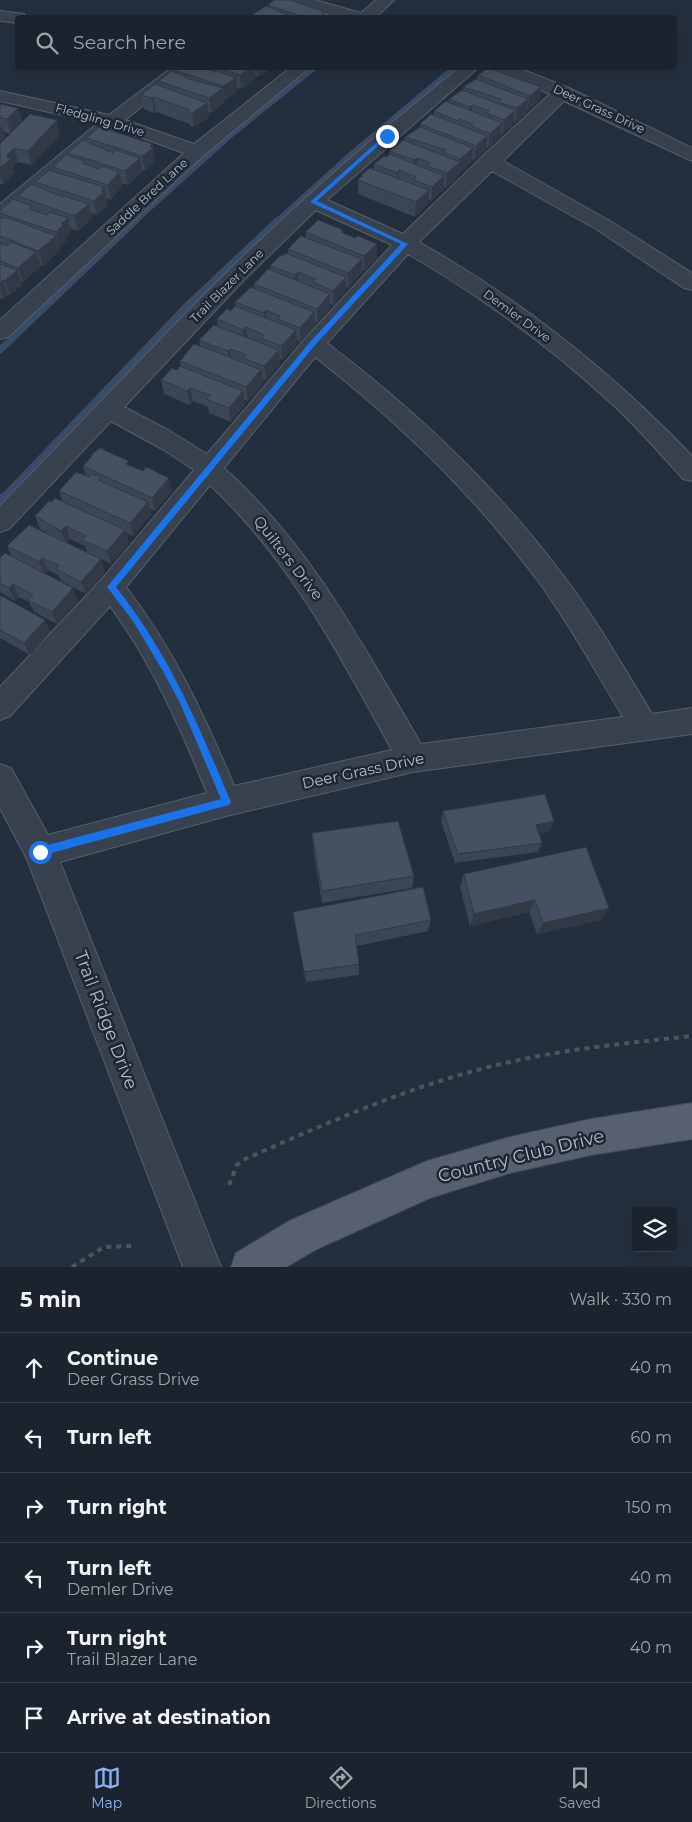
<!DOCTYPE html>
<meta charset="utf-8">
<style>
body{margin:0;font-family:Montserrat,sans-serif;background:#242b36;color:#f1f3f6}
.controls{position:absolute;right:15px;bottom:15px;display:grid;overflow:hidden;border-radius:5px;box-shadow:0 5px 20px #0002}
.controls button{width:45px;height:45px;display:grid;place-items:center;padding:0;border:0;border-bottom:1px solid #39404a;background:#1b232e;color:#f1f3f6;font:25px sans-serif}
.stop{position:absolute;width:15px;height:15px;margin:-11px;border:4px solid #1a73e8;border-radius:50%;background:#fff}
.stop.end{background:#1a73e8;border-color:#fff;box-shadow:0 1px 5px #0008}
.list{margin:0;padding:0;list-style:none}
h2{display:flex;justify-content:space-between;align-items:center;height:65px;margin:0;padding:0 20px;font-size:21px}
h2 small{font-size:16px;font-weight:400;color:#a0a4aa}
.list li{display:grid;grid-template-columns:32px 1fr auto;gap:15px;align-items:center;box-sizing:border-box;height:70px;padding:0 20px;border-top:1px solid #39404a}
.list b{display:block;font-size:19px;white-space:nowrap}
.list p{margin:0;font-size:16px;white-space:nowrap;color:#a0a4aa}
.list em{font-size:16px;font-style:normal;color:#a0a4aa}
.icon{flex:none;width:28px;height:28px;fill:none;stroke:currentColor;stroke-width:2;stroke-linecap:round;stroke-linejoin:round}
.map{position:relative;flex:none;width:692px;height:1267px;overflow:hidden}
.search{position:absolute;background:#1b232e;box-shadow:0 5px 20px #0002;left:15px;right:15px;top:15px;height:55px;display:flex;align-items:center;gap:12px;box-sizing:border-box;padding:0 18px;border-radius:5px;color:#a0a4aa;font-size:19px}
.sheet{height:485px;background:#1b232e}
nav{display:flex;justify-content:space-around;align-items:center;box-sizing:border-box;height:70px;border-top:1px solid #39404a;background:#1b232e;font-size:14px;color:#a0a4aa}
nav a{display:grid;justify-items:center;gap:2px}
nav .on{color:#8ab4f8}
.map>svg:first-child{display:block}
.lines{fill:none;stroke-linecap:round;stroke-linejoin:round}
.stream-far2{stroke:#394c67;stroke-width:5.5}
.stream-far1{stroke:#394c67;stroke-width:7}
.stream{stroke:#394c67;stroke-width:9}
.minor-casing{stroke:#565f6c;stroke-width:2}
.major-casing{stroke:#414a57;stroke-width:2}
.path{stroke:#44595c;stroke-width:4;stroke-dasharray:5 5;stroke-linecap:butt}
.minor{fill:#38414e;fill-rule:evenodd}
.major{fill:#56606e;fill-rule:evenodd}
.wall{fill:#3b4654;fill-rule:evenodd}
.shaded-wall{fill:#303945}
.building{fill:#455162;stroke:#303945}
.route{fill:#1a73e8}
.labels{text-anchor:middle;stroke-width:5;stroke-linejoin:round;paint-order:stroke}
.far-street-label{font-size:12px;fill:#b4bcc9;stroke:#1d2633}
.street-label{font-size:15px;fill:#b4bcc9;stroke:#1d2633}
.near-street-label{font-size:18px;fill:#b4bcc9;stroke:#1d2633}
</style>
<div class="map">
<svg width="692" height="1267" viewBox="0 0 692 1267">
<rect width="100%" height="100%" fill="#242f3e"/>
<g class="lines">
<path class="stream-far2" d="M134,222L232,134L314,68
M276,222L349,156L450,71L451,68"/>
<path class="stream-far1" d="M0,350L135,221
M3,498L188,305L277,221"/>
<path class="stream" d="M0,501L4,497"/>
<g class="minor-casing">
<path id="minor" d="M289,0H315L361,13L376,0H394L375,18H340L291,3Z
M0,11L24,14L26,18H18V23L0,21Z
M171,68H190L125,120L194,144L290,68H309L204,155L8,337L0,339V320L184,153L115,128L7,218L0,220V204L98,123L0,101V91L109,115Z
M459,68H478L327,200L403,234L482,157L550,94L498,72L496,68H518L569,88L692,148V161L564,101L503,161L610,221L692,273V290L684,288L596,229L492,171L419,242C521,300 611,371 692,456V481L683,479C659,452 636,426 610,402C548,345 480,296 408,254L327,343C414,409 493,483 559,570C594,615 622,665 652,714L692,708V734L413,772L226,816L60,862L221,1267H183L27,859L0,808V764L11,768L48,835L207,793C180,727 152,663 110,606L10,716L0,720V687L102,579L194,470L164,450L111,421L9,529L0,532V506C77,428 151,347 229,270C302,199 379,132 459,68ZM316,210L392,245L305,339L207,454L168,430L124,407L245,279ZM315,357C400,423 477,498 541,585C571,627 597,673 623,717L421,744C362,644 312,547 224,468ZM210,485C290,560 340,656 392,750L234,786C205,716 173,648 126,587Z"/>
</g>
<g class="major-casing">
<path id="major" d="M692,1103V1139L591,1155L510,1173L430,1198L317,1249L286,1267H231L236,1253L289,1221L427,1161L510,1137L591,1119Z"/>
</g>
<path class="path" d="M229,1185L237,1165L243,1160C327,1123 412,1085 501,1064C564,1049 628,1043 692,1036
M72,1267L104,1247L132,1246"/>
<use href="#minor" class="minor"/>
<use href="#major" class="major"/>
</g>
<path class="wall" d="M268,5L325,18H253V14L268,7Z
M177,68H267V71L265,73L258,77L254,76L255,80L241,89L237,88V92L224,100V103L211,113L208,112L209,117L194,127L190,126V124L156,112L154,113L144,109L141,95L159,86L158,81L175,73L174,70Z
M478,75L541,87L539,101L527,111L526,110V113L515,123L513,122V125L502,135L500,134V137L488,148L486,147V150L474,160L471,159V162L459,174L458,176L446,188L443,186V190L431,201L428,200V204L415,217L358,194V180L374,170V164L389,155V151L405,140V137L420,127V124L434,115V111L449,102V99L463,91V87L477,79Z
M0,104L18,108L22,122L60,135L32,165L18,162L13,167L15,172L3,184H0ZM4,132L10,134L5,139Z
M86,138L155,158V162L145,171L142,170V173L128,185L122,183V186L111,200L107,198L108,202L106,203L107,206L97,215L91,213L92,219L78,231L70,228L71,232L66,237L67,240L59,247L60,250L43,266L40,265L41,266L23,282H21L22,285L10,295H8L3,299L0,298V211L19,201L18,196L37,187L35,182L54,171L53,167L69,156L68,153L86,142Z
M343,230V233L377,258L364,271L362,270V273L348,288L346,287V291L333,305L330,304V309L317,323L315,322V326L301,342L296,340L297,345L282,360L280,359V364L266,380L262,379L263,384L248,401L244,400L245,405L231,422L209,413L208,407L193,401L190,405L164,394L161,380L181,366L180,361L200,346L199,340L218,326L217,319L231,311L236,307L235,302L254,288V284L271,271L270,266L283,256L288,254V249L306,238V232Z
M91,455L130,466L172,491L155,511L149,508L151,515L133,536L126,533L129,543L111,564L87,552L85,546L70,539L67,543L101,559L105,572L86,594L61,581L58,575L48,570L45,574L78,601L57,624L34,612L29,602L19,597L15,601L0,592V558L12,557L7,546L56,538L40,529L35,516L52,502L62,501L59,491L86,476L83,466L92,457Z
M0,595L50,632L30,655L0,638Z
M443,811L554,821L550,831L539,833L542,843L538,852L455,863L441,821Z
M312,833L414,876L412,888L322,903L313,847Z
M464,874L601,920L537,934L529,912L470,926L460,887Z
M293,912L431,920L428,931L357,946L359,964V975L306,982Z"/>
<path class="shaded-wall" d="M250,68H254L255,80L241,89L240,75Z
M257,68H267V71L258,77Z
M236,78L237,92L225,100L223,86Z
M541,87L539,101L527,111L530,96Z
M223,88L224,103L211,113L209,98Z
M154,97L156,112L154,113L152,98Z
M528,99L526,113L515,123L517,108Z
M207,103L209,117L194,127L192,113Z
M472,105L471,119L468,121L470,107Z
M18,108L22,122L11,134L7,119Z
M515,110L513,125L502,135L504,120Z
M57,120L60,135L32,165L28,151Z
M502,123L500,137L488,148L490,134Z
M2,126L6,140L0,146V127Z
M487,136L486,150L474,160L476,146Z
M153,144L155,162L145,171L142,156L150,146Z
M14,148L18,162L13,167L15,172L3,184L0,175V168L6,156Z
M473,148L471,162L459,174L460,159Z
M140,158L142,173L128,185L125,171Z
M417,158L416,173L414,175V160Z
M460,162L458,176L446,188L447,173Z
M399,170L398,185L396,187L397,173Z
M119,172L122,186L111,200L108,185Z
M444,176L443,190L431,201L432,187Z
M104,187L108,202L106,203L107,206L97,215L94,201L101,191Z
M429,190L428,204L415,217L416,202Z
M89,204L92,219L78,231L74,216Z
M68,218L71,232L66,237L67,240L59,247L56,232L61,224Z
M56,236L60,250L43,266L38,251Z
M377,244V258L364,271V256Z
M36,252L41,266L23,282L18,268Z
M362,259V273L348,288V273Z
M17,270L22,285L10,295L5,281Z
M298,272L299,287L296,290L295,275Z
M346,277V291L333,305V291Z
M3,280L8,295L3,299L0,290V283Z
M330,294V309L317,323V309Z
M266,310L267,325L265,327L264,313Z
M314,312L315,326L301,342L300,328Z
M246,327L248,342L245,344L243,330Z
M296,330L297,345L282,360L281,346Z
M230,349L232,363L230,365L228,351Z
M279,350L280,364L266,380L264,366Z
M261,370L263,384L248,401L246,387Z
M190,388L193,401L190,405L187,391Z
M243,391L245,405L231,422L229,408Z
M169,478L172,491L155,511L152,498Z
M148,502L151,515L133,536L130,523Z
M66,526L70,539L66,544L61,531Z
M125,530L129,543L111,564L107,551Z
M42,558L48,570L44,574L39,562Z
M101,559L105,572L86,594L81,582Z
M13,584L19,597L15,601L9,588Z
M73,588L78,601L57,624L52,612Z
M45,620L50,632L30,655L24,643Z
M554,821L550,831L532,835L536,825Z
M535,900L529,912L470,926L474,914Z
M609,908L601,920L537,934L543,923Z"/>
<path class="building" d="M274,0H290L325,12L322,14L324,15L321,18H306L268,5Z
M266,6L295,18H262L253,14Z
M177,68H202L216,72L218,71L236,78L223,86L174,70Z
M218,68H250L240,75Z
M488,68H489L541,87L530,96L478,75Z
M171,71L187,77L186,78L223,88L209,98L158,81Z
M476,79L528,99L517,108L499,102L501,99L463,87Z
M155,84L207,103L192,113L188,112L190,110L154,97L152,98L141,95Z
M462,90L515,110L504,120L486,113L489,111L472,105L470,107L449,99Z
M446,101L502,123L490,134L471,126L473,124L460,119L458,121L434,111Z
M0,104L18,108L7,119L0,118Z
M30,114L57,120L28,151L14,148L6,156L11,158L0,168V144Z
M431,114L487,136L476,146L420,124Z
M99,127L153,144L150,146L153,148L142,156L86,138Z
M420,127L473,148L460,159L443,152L446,150L405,137Z
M83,140L113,153L115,150L140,158L125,171L68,153Z
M403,140L460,162L447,173L427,166L430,163L417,158L414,160L389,151Z
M390,154L444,176L432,187L413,180L416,177L399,170L397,173L374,164L384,156L386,157Z
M66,155L85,161L82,163L99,169L102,166L119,172L108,185L53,167Z
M370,168L429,190L416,202L358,180L362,176V174Z
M49,170L104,187L101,191L104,192L94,201L35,182Z
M32,184L62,197L64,196L89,204L74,216L18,196Z
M13,199L32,206L29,209L47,215L50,212L68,218L61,224L63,225L56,232L0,213V211Z
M0,217L4,219L6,217L56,236L38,251L0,236Z
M318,220L343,230L341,232L355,238L358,236L377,244L364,256L306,232Z
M301,236L362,259L348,273L288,249Z
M11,242L36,252L18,268L0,261V243L7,246Z
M286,253L346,277L333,291L313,282L316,279L298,272L295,275L270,266L281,255L283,256Z
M0,264L17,270L5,281L3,280L0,283Z
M268,269L330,294L317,309L254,284Z
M251,287L314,312L300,328L278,319L280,316L266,310L264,313L235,302Z
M235,306L296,330L281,346L261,338L264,335L246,327L243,330L217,319L227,309L231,311Z
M214,325L279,350L264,366L243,358L246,355L239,352L230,349L228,351L199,340Z
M194,344L214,351L261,370L246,387L180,361Z
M180,366L243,391L229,408L206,399L210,395L190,388L187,391L161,380L172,368L177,370Z
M100,448L129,461L126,464L143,471L146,467L169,478L152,498L83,466L93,455H91Z
M76,472L89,477L92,474L100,477L98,480L148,502L130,523L59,491Z
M55,498L125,530L107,551L82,540L86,536L66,526L61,531L35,516L49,501L52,502Z
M29,525L101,559L81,582L56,569L59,565L42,558L39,562L7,546Z
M5,553L73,588L52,612L28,600L33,595L13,584L9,588L0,583V558Z
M0,595L45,620L24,643L0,630Z
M545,794L554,821L536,825L542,843L458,854L443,811Z
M398,821L414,876L322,891L312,833Z
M586,847L609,908L543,923L535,900L474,914L464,874Z
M423,887L431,920L355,935L359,964L304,972L293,912Z"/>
<path class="route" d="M385,135L389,136L317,201L408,244L315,345L116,587C169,654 198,724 231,802L229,805L40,856L37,855L35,852L40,847L221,799L180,703L164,673L133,621L107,587L310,342L401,244L310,202Z"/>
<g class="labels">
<g class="far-street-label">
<text transform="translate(599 109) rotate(25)" y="4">Deer Grass Drive</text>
<text transform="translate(100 120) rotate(16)" y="4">Fledgling Drive</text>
<text transform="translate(147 197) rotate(-43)" y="4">Saddle Bred Lane</text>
<text transform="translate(227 286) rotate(-45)" y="4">Trail Blazer Lane</text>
<text transform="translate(517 316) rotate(36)" y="4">Demler Drive</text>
</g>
<g class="street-label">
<text transform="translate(288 558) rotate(52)" y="5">Quilters Drive</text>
<text transform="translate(363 771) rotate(-12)" y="5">Deer Grass Drive</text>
</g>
<g class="near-street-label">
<text transform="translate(106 1020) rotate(69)" y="6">Trail Ridge Drive</text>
<text transform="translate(521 1156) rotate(-14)" y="6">Country Club Drive</text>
</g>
</g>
</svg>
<div class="controls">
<button><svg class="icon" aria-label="layers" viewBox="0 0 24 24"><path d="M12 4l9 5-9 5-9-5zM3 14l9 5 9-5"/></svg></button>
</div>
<div class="stop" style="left:40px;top:852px"></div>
<div class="stop end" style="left:387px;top:136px"></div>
<div class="search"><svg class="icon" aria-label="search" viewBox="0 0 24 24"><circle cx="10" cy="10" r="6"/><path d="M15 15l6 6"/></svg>Search here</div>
</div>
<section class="sheet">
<h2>5 min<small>Walk · 330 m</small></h2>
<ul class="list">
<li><svg class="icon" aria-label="ahead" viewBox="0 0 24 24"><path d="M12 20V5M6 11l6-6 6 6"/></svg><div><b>Continue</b><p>Deer Grass Drive</p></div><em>40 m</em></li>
<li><svg class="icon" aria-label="left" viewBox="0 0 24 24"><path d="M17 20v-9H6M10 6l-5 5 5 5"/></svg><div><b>Turn left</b></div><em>60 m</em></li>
<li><svg class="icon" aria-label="right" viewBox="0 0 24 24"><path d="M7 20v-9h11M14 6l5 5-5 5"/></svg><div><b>Turn right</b></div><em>150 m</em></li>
<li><svg class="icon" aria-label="left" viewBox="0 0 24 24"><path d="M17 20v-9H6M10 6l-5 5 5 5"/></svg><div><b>Turn left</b><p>Demler Drive</p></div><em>40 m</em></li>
<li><svg class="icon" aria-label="right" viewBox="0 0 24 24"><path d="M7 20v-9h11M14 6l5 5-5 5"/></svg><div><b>Turn right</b><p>Trail Blazer Lane</p></div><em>40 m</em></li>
<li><svg class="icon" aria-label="arrive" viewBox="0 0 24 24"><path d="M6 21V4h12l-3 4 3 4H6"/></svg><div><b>Arrive at destination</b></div></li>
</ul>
</section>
<nav>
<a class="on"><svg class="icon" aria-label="map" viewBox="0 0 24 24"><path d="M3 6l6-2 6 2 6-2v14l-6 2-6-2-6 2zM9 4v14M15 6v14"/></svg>Map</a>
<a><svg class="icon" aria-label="directions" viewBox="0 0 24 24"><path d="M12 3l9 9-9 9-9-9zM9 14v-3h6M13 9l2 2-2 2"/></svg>Directions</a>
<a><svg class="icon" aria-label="saved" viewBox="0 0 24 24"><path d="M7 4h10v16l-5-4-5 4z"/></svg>Saved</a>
</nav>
